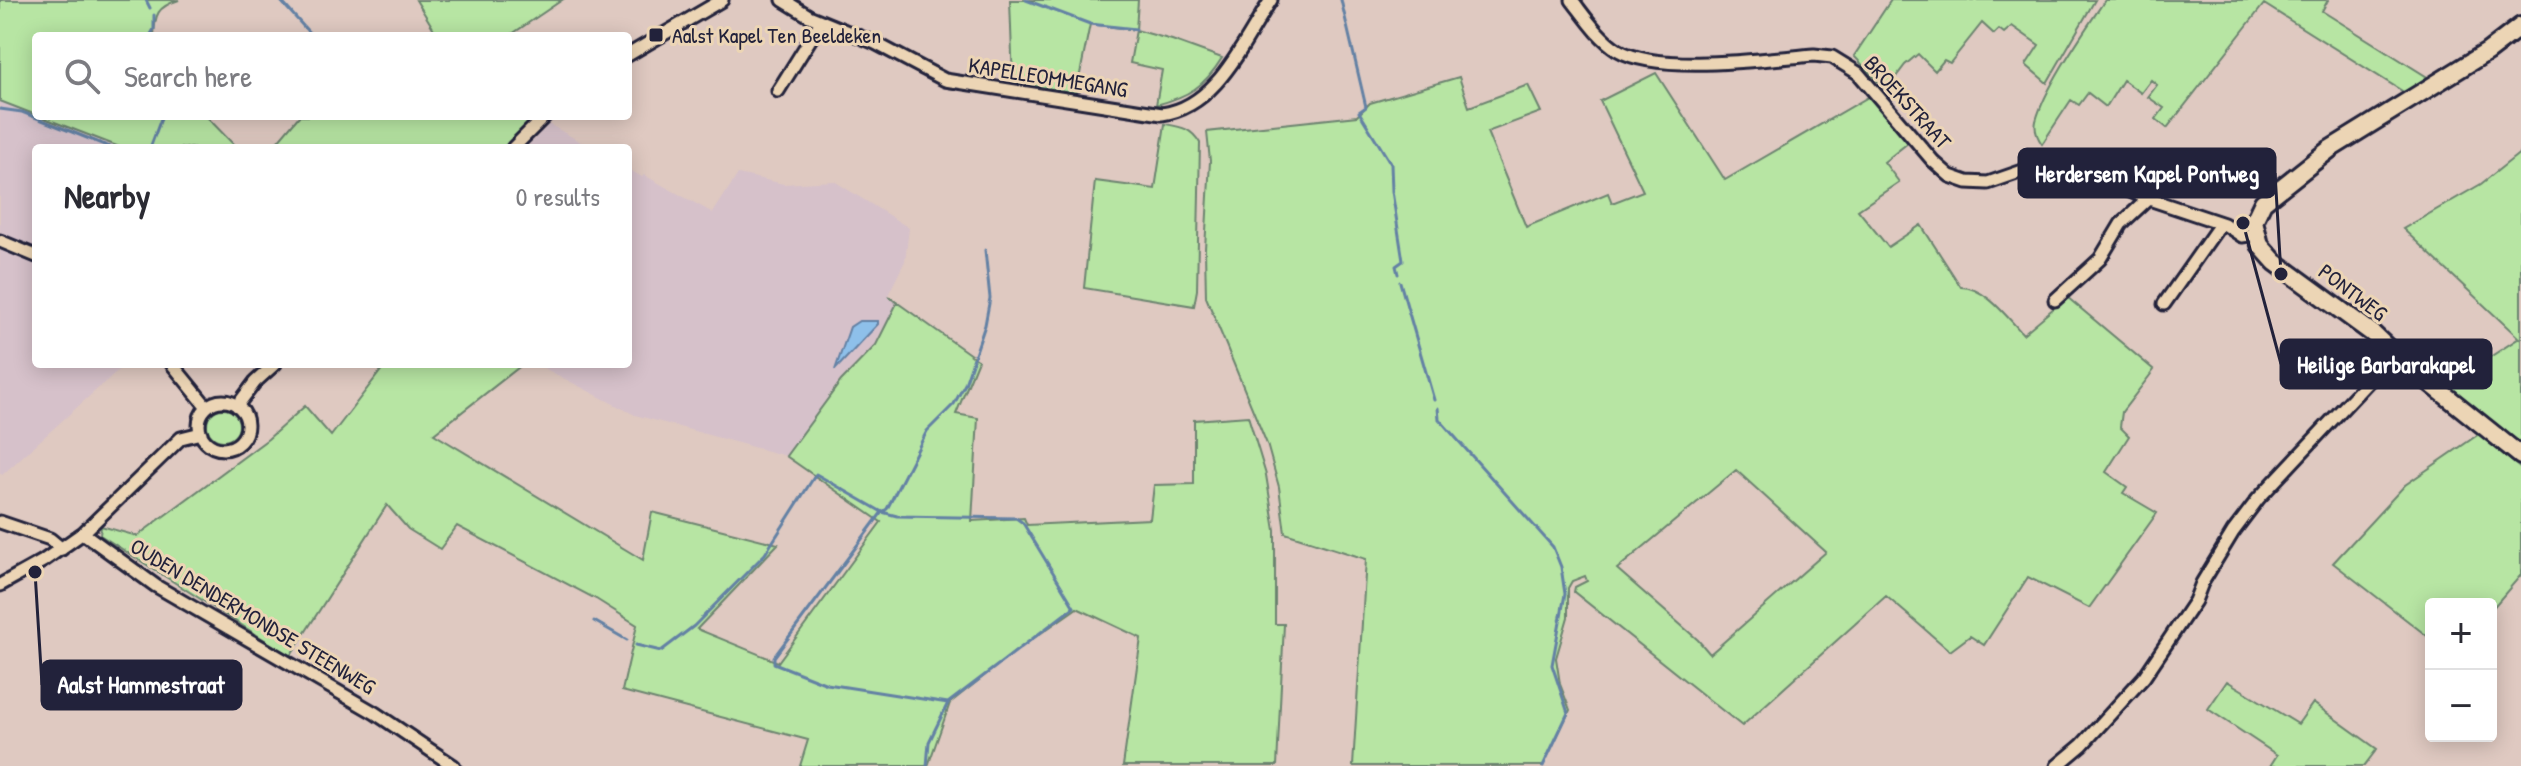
<!DOCTYPE html>
<meta charset="utf-8">
<style>
body{margin:0;font-family:"Patrick Hand",sans-serif;background:#f2f2f3;color:#2b2b33}
.controls{position:absolute;right:24px;bottom:24px;display:grid;overflow:hidden;border-radius:8px;box-shadow:0 4px 20px #0003}
.controls button{width:72px;height:72px;display:grid;place-items:center;padding:0;border:0;border-bottom:2px solid #e1e1e2;background:#fff;color:#2b2b33;font:40px sans-serif}
.list{margin:0;padding:0;list-style:none}
h2{display:flex;justify-content:space-between;align-items:center;height:104px;margin:0;padding:0 32px;font-size:34px}
h2 small{font-size:26px;font-weight:400;color:#7c7c81}
.icon{flex:none;width:44px;height:44px;fill:none;stroke:currentColor;stroke-width:2;stroke-linecap:round;stroke-linejoin:round}
.map{position:relative;flex:none;width:2521px;height:766px;overflow:hidden}
.search{position:absolute;background:#fff;box-shadow:0 4px 20px #0003;left:32px;top:32px;width:600px;height:88px;display:flex;align-items:center;gap:20px;box-sizing:border-box;padding:0 28px;border-radius:8px;color:#7c7c81;font-size:30px}
.panel{position:absolute;background:#fff;box-shadow:0 4px 20px #0003;left:32px;top:144px;width:600px;height:224px;border-radius:8px}
.map>svg:first-child{display:block}
.built{fill:#d6c1ca}
.green{fill:#b7e5a3;stroke:#6c846f;stroke-width:2;fill-rule:evenodd}
.water{fill:#8ec0ea;stroke:#6381a4;stroke-width:2}
.lines{fill:none;stroke-linecap:round;stroke-linejoin:round}
.stream{stroke:#6381a4;stroke-width:3}
.street-casing{stroke:#22223b;stroke-width:17}
.secondary-casing{stroke:#22223b;stroke-width:22}
.street{stroke:#ecd5b5;stroke-width:11}
.secondary{stroke:#ecd5b5;stroke-width:16}
.poi-dot{fill:#22223b;stroke:#ecd5b5;stroke-width:3}
.labels{text-anchor:middle;stroke-width:6;stroke-linejoin:round;paint-order:stroke}
.poi-label{font-size:22px;fill:#22223b;stroke:#ecd5b5;text-anchor:start}
.street-label{font-size:22px;fill:#22223b;stroke:#ecd5b5}
.leader{fill:none;stroke:#22223b;stroke-width:3}
.callout-dot{fill:#22223b;stroke:#ecd5b5;stroke-width:3}
.callout{fill:#22223b;stroke:#22223b;stroke-width:3}
.callout-label{font-size:24px;text-anchor:middle;font-weight:bold;fill:#fff}
</style>
<div class="map">
<svg width="2521" height="766" viewBox="0 0 2521 766">
<rect width="100%" height="100%" fill="#dfc9c1"/>
<filter id="ink" filterUnits="userSpaceOnUse"><feTurbulence type="fractalNoise" baseFrequency=".0125" numOctaves="2"/><feDisplacementMap in="SourceGraphic" scale="16" xChannelSelector="R" yChannelSelector="G"/><feConvolveMatrix kernelMatrix="1 2 1 2 8 2 1 2 1" color-interpolation-filters="sRGB"/></filter>
<g filter="url(#ink)">
<path class="built" d="M0,101L122,148H36V364H125L2,475L0,473Z
M549,124L579,141L591,148H526Z
M628,169L642,177L644,175L713,213L738,174L784,184L834,181L909,228L905,261L888,295L897,303L876,345L841,381L786,456L635,415L536,364H628Z"/>
<path class="green" d="M0,0H179C157,7 155,14 154,36H36V115L0,101Z
M416,0H562L509,36H438Z
M1010,0H1138L1136,30L1172,40L1222,58C1204,87 1189,96 1156,105L1162,70L1130,63L1136,30L1090,24L1076,94L1013,83Z
M1891,0H2095L2047,83L2026,65L2039,45L2012,26L2004,33L1999,29L1994,34L1982,23L1950,63L1944,60L1935,71L1918,54L1905,65L1886,90L1854,56Z
M2105,0H2328L2322,11L2432,80L2407,94L2264,4L2167,128L2156,119L2164,108L2148,97L2157,85L2151,80L2141,93L2123,80L2106,107L2088,93L2079,105L2071,100L2042,144C2037,137 2034,130 2036,121C2045,87 2085,30 2105,0Z
M1656,73L1725,180L1870,96L1909,142L1884,162L1899,182L1858,210L1888,247L1921,225L1961,287C1985,287 2007,317 2023,334L2067,297L2154,370L2122,412L2120,427L2129,436L2106,472L2127,487L2123,493L2157,513L2089,608L2028,577L1984,645L1970,636L1950,651L1886,596L1742,726L1574,592L1575,587L1587,581L1585,576L1572,581L1568,588V617L1556,658L1560,684L1570,710L1543,766H1353L1366,559L1285,533L1279,487L1267,444L1206,297L1205,249L1210,161L1207,132L1357,116L1370,103L1459,77L1469,107L1528,85L1541,112L1487,132L1526,227L1608,193L1612,203L1643,191L1600,101ZM1736,470L1826,552L1710,654L1698,640L1617,569Z
M39,116H206L237,148H122Z
M299,116H536L504,148H272Z
M1165,124C1182,127 1191,128 1200,143L1197,290L1194,306L1084,288L1095,181L1155,189Z
M2521,152V444L2447,385L2519,338L2403,229L2481,184Z
M888,296L978,360L956,414L978,418L972,521L1024,518L1027,525L1150,519L1154,485L1194,484V420L1248,416L1266,475L1275,530V624H1284L1277,766H1123L1141,638L1077,608L1017,650L950,703L928,766H800L808,740L622,691L637,625L596,599L457,526L440,549L408,529L387,505L290,656L100,535L101,526L137,536L268,439L305,406L331,436L386,364H523L434,434L643,560L652,512L778,544L697,629L778,662L881,522L786,456L841,381L876,345L897,303Z
M207 425a16 16 0 1 1 32 0a16 16 0 1 1-32 0Z
M2479,434L2521,469V575L2491,610V604H2431V639L2333,563L2405,485Z
M2227,681L2298,724L2313,703L2377,749L2364,766H2270L2277,755L2208,709Z"/>
<path class="water" d="M859,321H878V324L835,370L850,327Z"/>
<g class="lines">
<path class="stream" d="M146,0L150,8
M280,0L312,36
M1026,0L1090,24L1136,29
M1341,0L1366,107L1359,112L1391,164L1392,191L1403,261L1396,266L1398,274
M150,36L154,29V15
M0,109L22,112L112,148
M150,148L162,116
M1400,282L1434,400
M1438,408L1439,419L1553,547L1561,567L1565,594L1552,665L1568,713L1543,766
M594,621L627,640
M636,645L661,651L694,626L765,554L816,474L882,512L897,516L1016,518L1023,523L1074,607L948,703
M927,766L929,742L948,703L827,684L774,663V657L882,512L887,509L927,431L954,404L965,384L985,325L990,298L985,250"/>
<g class="street-casing">
<path id="street" d="M783,0L809,16L875,43L945,80L1162,114C1217,107 1243,42 1271,0
M1572,0C1586,18 1599,38 1618,50C1658,74 1766,59 1814,55L1832,57L1858,73L1933,161L1950,176L1967,182L1988,183L2040,165L2064,162L2146,198L2224,224L2242,236L2255,234
M628,55L722,0
M778,91L821,22
M513,148L545,116
M0,241L36,256
M2055,300L2100,259L2121,224L2148,199
M2164,304L2221,223
M172,364L207,407
M199 425a24 24 0 1 1 48 0a24 24 0 1 1-48 0Z
M237,406L255,382L275,364
M0,522L50,539L62,549
M83,533L156,586L375,713L454,766
M0,585L43,561L83,533L181,438L201,433
M2057,766L2082,745L2144,677L2195,601L2202,583L2233,532L2258,499L2394,354"/>
</g>
<g class="secondary-casing">
<path id="secondary" d="M2521,26L2487,52L2330,149L2263,202L2254,221L2260,245L2275,262L2372,333L2394,354L2521,456"/>
</g>
<use href="#street" class="street"/>
<use href="#secondary" class="secondary"/>
</g>
</g>
<rect class="poi-dot" x="648" y="27" width="16" height="16" rx="4"/>
<g class="labels">
<g class="poi-label">
<text x="672" y="43">Aalst Kapel Ten Beeldeken</text>
</g>
<g class="street-label">
<text transform="translate(1048 77) rotate(9)" y="8">KAPELLEOMMEGANG</text>
<text transform="translate(1908 102) rotate(48)" y="8">BROEKSTRAAT</text>
<text transform="translate(2353 292) rotate(37)" y="8">PONTWEG</text>
<text transform="translate(253 616) rotate(31)" y="8">OUDEN DENDERMONDSE STEENWEG</text>
</g>
</g>
<path class="leader" d="M2281 274L2275 173M2243 223L2281 364M35 572L42 685"/>
<g class="callout-dot">
<circle cx="2281" cy="274" r="8"/>
<circle cx="2243" cy="223" r="8"/>
<circle cx="35" cy="572" r="8"/>
</g>
<g class="callout">
<rect x="2019" y="149" width="256" height="48" rx="8"/>
<rect x="2281" y="340" width="210" height="48" rx="8"/>
<rect x="42" y="661" width="199" height="48" rx="8"/>
</g>
<g class="callout-label">
<text x="2147" y="182">Herdersem Kapel Pontweg</text>
<text x="2386" y="373">Heilige Barbarakapel</text>
<text x="141" y="693">Aalst Hammestraat</text>
</g>
</svg>
<div class="controls">
<button>+</button>
<button>−</button>
</div>
<div class="search"><svg class="icon" aria-label="search" viewBox="0 0 24 24"><circle cx="10" cy="10" r="6"/><path d="M15 15l6 6"/></svg>Search here</div>
<section class="panel">
<h2>Nearby<small>0 results</small></h2>
<ul class="list">
</ul>
</section>
</div>
